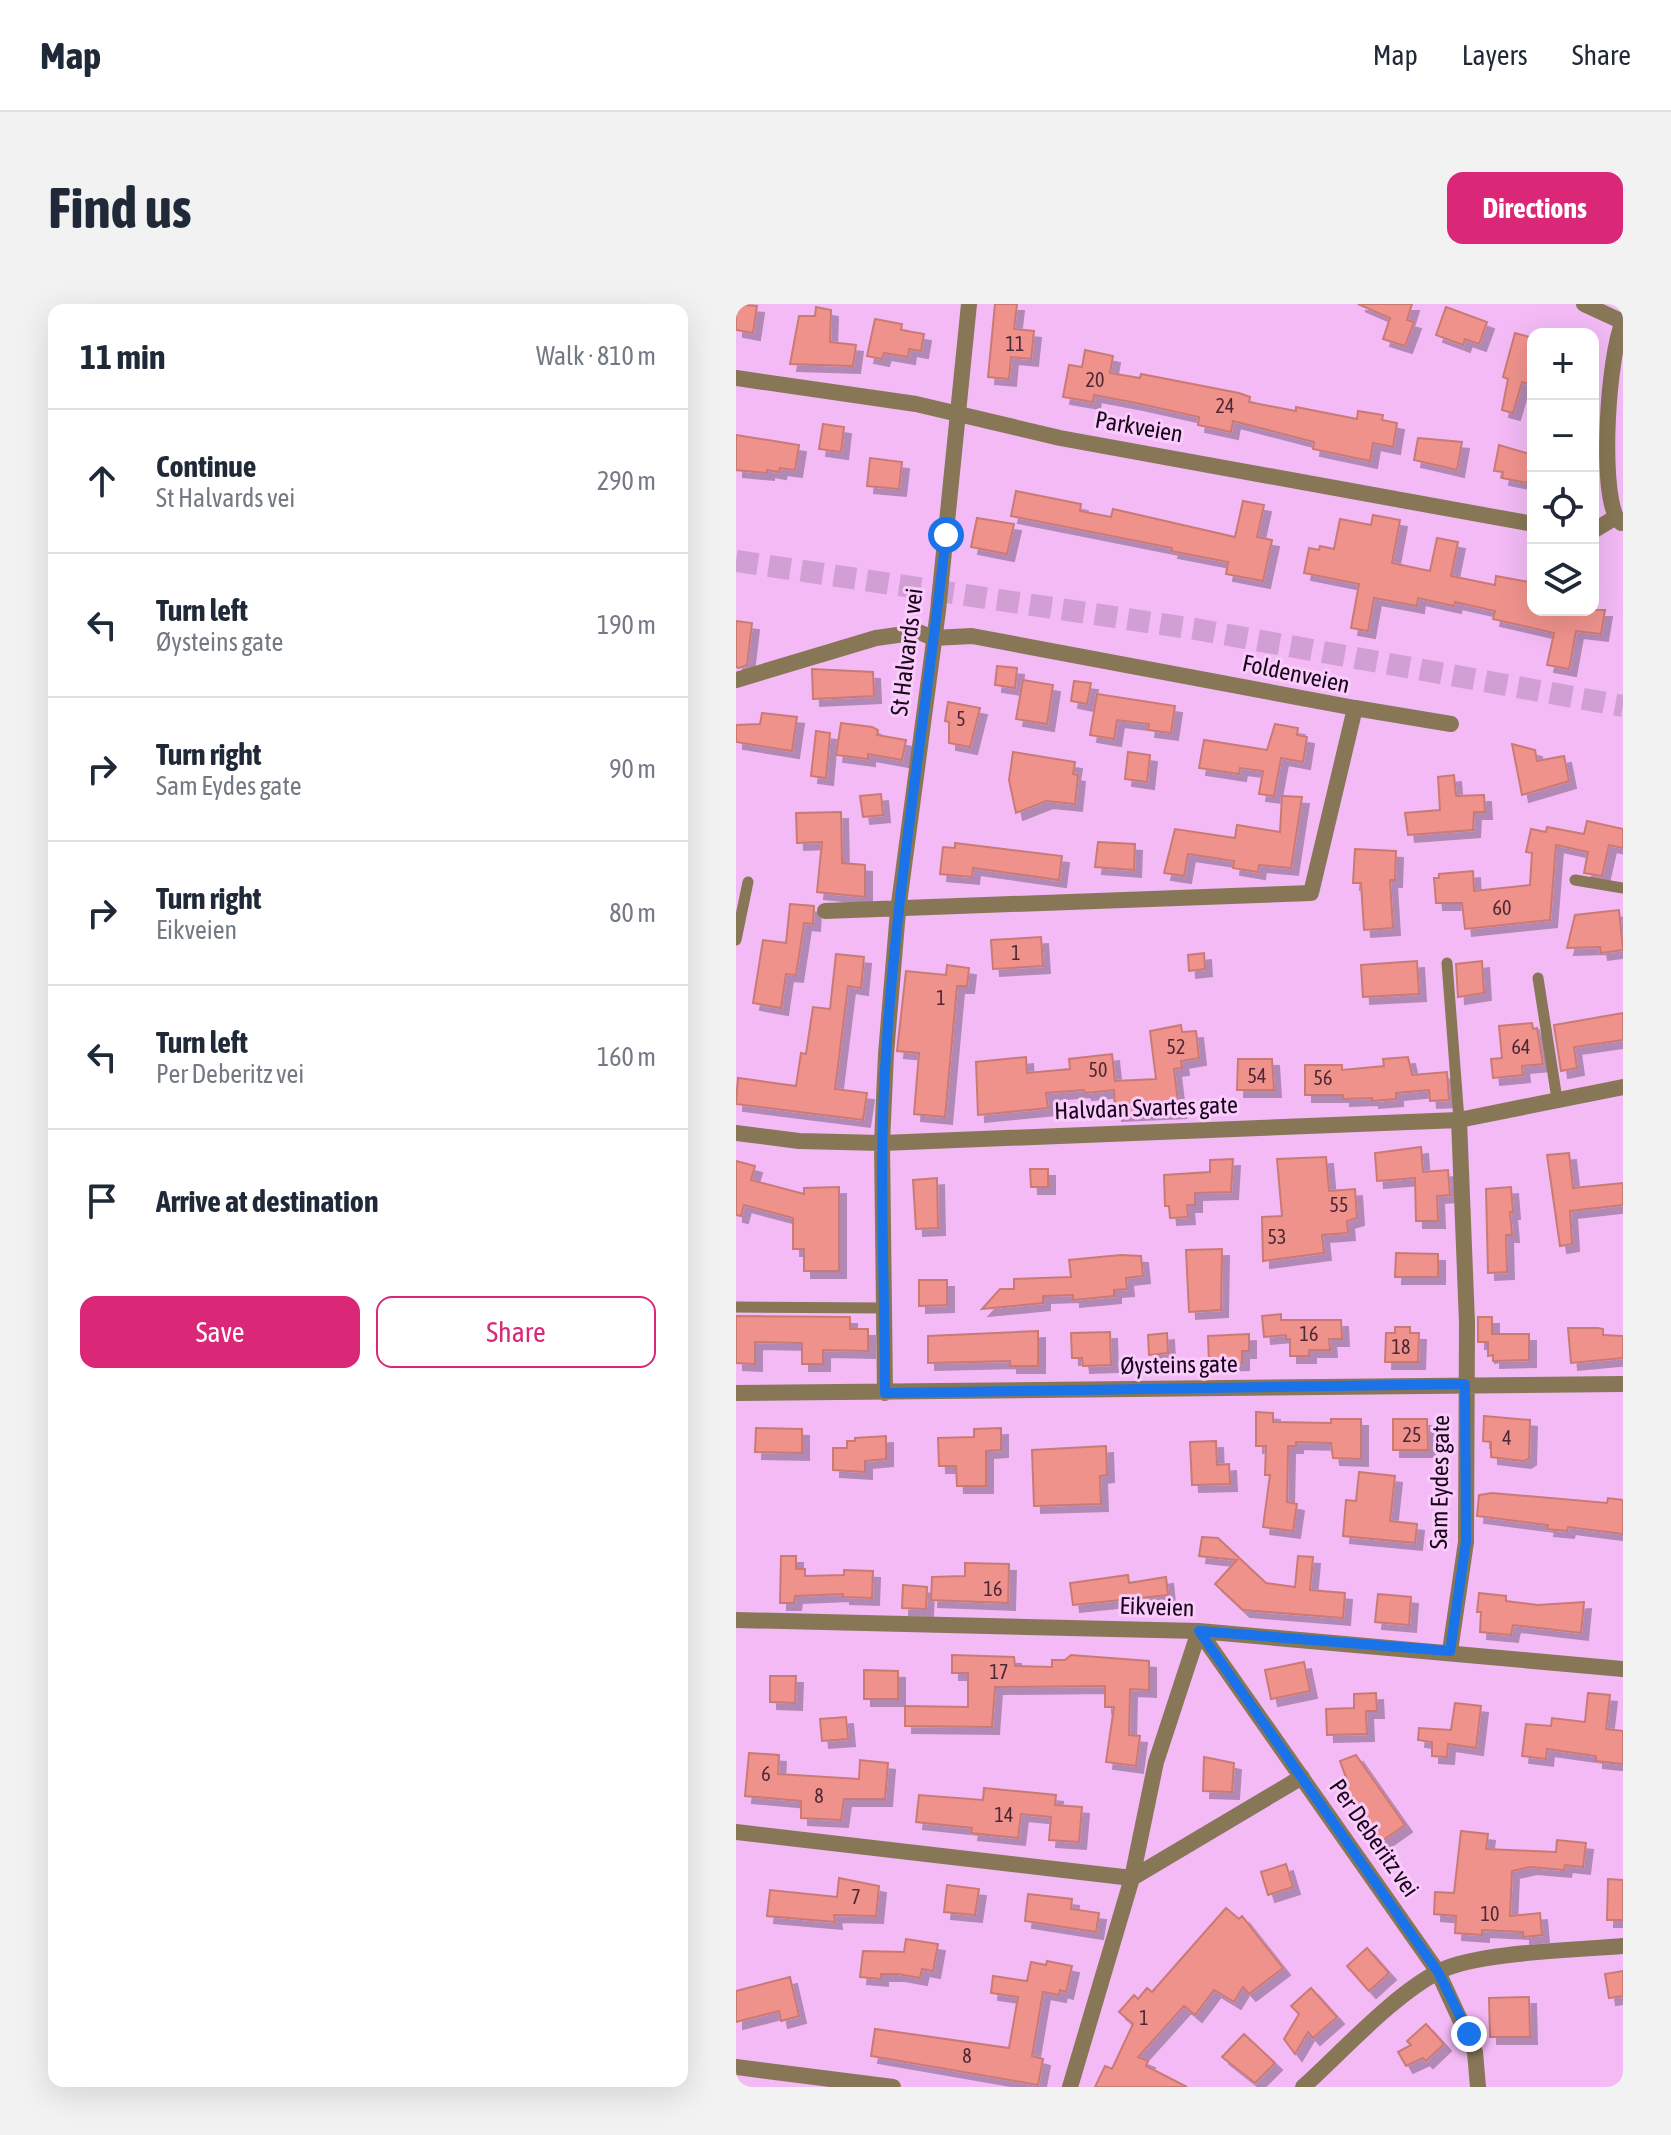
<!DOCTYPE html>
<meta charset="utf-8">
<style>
body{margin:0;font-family:"Asap Condensed",sans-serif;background:#f2f2f3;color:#1f2937}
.controls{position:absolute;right:24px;top:24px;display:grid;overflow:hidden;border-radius:16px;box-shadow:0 8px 32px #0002}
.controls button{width:72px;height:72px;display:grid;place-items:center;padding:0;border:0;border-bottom:2px solid #e0e1e3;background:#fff;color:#1f2937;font:40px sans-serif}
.stop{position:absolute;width:24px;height:24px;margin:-18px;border:6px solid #1a73e8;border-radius:50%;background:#fff}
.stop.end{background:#1a73e8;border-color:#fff;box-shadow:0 2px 8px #0008}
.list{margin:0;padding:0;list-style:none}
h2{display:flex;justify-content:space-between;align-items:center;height:104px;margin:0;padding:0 32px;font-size:34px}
h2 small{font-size:26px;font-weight:400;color:#747a83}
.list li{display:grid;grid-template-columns:52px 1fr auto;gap:24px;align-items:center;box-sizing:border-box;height:144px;padding:0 32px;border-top:2px solid #e0e1e3}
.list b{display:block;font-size:30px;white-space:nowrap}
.list p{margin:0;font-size:26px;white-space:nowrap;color:#747a83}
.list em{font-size:26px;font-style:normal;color:#747a83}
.actions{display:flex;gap:16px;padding:24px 32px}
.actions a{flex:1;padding:18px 0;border:2px solid #db2777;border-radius:16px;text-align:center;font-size:28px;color:#db2777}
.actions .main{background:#db2777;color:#fff}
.icon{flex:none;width:44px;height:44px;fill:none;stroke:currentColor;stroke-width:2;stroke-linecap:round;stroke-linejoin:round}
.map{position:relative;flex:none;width:887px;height:1783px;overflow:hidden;border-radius:16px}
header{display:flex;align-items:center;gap:48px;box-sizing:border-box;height:112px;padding:0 40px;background:#fff;border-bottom:2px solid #e0e1e3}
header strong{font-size:38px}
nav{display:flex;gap:44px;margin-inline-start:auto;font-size:28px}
.intro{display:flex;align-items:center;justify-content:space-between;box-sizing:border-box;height:192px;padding:0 48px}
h1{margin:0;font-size:56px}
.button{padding:20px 36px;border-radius:16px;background:#db2777;color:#fff;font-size:28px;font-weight:700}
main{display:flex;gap:48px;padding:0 48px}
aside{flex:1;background:#fff;border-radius:16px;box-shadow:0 8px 32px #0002}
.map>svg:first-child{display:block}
.building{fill:#f0928c;stroke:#ca7a75;stroke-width:2;filter:url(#shadow)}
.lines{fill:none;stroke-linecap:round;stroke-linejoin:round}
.trunk-tunnel{stroke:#d29fd5;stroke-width:22;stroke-dasharray:22 11;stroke-linecap:butt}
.service{stroke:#877756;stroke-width:11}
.minor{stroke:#877756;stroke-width:16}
.route{stroke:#1a73e8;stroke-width:10}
.labels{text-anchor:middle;stroke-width:6;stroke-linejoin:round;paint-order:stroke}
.number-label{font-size:20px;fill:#4e2836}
.street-label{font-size:24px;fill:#180519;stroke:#faccfc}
</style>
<header>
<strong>Map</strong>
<nav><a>Map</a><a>Layers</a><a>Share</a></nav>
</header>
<div class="intro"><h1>Find us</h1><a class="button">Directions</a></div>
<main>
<aside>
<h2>11 min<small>Walk · 810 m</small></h2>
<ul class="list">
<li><svg class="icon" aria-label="ahead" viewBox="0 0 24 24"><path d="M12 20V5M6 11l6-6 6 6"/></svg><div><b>Continue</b><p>St Halvards vei</p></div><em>290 m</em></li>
<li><svg class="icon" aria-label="left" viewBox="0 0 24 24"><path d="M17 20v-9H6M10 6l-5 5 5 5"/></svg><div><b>Turn left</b><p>Øysteins gate</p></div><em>190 m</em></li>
<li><svg class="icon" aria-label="right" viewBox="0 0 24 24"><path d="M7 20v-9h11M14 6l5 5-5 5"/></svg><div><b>Turn right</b><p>Sam Eydes gate</p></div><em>90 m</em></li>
<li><svg class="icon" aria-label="right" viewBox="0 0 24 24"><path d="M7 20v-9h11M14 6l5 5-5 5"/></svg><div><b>Turn right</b><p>Eikveien</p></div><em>80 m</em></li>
<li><svg class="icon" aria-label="left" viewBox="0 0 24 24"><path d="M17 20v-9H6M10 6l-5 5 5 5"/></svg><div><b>Turn left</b><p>Per Deberitz vei</p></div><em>160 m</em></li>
<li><svg class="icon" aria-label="arrive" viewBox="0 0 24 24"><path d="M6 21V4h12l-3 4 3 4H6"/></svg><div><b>Arrive at destination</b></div></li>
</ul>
<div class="actions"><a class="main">Save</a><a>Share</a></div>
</aside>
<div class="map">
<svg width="887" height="1783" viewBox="0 0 887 1783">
<defs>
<filter id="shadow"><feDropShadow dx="7" dy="7" stdDeviation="0" flood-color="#0004"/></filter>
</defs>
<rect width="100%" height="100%" fill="#f3baf6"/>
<path class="building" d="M0,0L21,2L17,29L0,26Z
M259,0H281L278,25L298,27L295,55L275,53L273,75L252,73Z
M622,0H676L671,16L678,18L669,42L647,35L654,14Z
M80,3L95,6L94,38L120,41L117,62L54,60L63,12H79Z
M710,3L751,18L743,40L729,35L727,41L700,31Z
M139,15L166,20L165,26L188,30L185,47L173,45L172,53L148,49L146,55L131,52Z
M779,29L797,34V81L786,78L777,109L766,106L772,75L767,73Z
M349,46L377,52L374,69L404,74L405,70L503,89L514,93L513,98L560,107V103L621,115L622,107L647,111L646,116L661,119L657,143L637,139L634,157L577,145L578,138L497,117L495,128L462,121L463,113L400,99L358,91L357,98L327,93L333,61L346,63Z
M87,120L108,123L105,148L83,145Z
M0,131L63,141L59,166L44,164L43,168L31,166V169L0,166Z
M682,134L726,138L721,166L678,156Z
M763,141L797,151V180L766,174L767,168L758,167Z
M134,154L166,158L163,185L131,182Z
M280,187L345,200L344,207L375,213L377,205L499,233L507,197L528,201L521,233L536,236L527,277L490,270L492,258L435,247L436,244L275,212Z
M637,211L664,216L656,259L694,267L701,234L722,238L715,272L759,281L760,272L793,278L797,280V306H869L865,330L840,327L833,365L811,361L818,329L757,315L759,307L719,298L718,302L682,294L681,302L638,294L632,327L615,324L623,280L568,269L573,244L583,246L584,242L598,245L604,215L635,221Z
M241,214L278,220L271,250L235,243Z
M0,317L16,319L11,361L3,364L0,363Z
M261,362L281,364L279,384L259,381Z
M76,365L137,368L138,392L77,395Z
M287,376L317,381L311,420L280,415Z
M338,377L355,379L351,400L335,397Z
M361,390L439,402L435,429L412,426L413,420L381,416L378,435L354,431Z
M212,398L244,404L234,443L213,439V418L209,417Z
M26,409L61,413L56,447L0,438V421L24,420Z
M105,419L136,423L142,426L141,431L170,436L166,456L132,450V455L100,451Z
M539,420L562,424L561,431L571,433L567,458L545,454L538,492L523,490L527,467L504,464L503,470L463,464L468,436L531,446Z
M80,427L94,429L90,474L75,472Z
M776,440L799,446L801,457L828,452L833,477L786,491Z
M277,448L339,458L337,470L342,471L339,500L310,497L280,509L273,476Z
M392,448L414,451L411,478L389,475Z
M718,471L720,492L748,491L749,508H738L737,526L672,531L669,509L704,506L702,473Z
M145,490L147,511L127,513L124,492Z
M546,492L566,493L555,564L523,561L522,568L497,564L498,557L452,550L448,572L428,569L439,525L499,534L501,521L544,528Z
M105,508L106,559L129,561V593L81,588L86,538L61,539L60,509Z
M851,517L887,525V544L873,541L866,572L848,569L852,548L820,541L814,616L729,625L726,599H700L698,574H703V570L737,567L738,587L794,581L796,549L790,548L795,525L810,528L811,523L848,530Z
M362,538L399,540L398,566L359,563Z
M219,539L326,552L323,576L237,564L236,573L204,570L207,543L219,544Z
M619,545L660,547L659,576H654L657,624L628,626L625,579H617Z
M54,600L78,602L77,620L68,619L60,671L50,670L45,704L17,699L27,636L50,639Z
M883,606L887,646L865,649L864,643L831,644L839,611Z
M305,633L307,662L257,665L255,636Z
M468,649L469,665L453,667L452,651Z
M100,650L128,653L125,684L112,682L99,785L131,789L127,816L0,800L2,774L60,782L65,749L70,750L77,703L94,705Z
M681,657L683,690L627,693L625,661Z
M746,657L748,689L722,693L720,660Z
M211,661L233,664L231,682H221L209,813L178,810L183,749L161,747L170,667L210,671Z
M887,709V736L838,743L841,764L825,767L818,721Z
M796,719L797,725L801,724L807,760L786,762L787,771L757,774L755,755L766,754L763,722Z
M445,721L446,728L460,727L463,754L445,757L446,764L438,765L443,807L379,810L378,786L349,789L348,786L310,789L312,804L242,811L240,758L290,753L291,769L334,765L333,755L376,750L379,777L420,775L414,727Z
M672,753L676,771L711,768L713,796L694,797L693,786L660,789V795L636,797V794L607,795V791H569V761H606V766L648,762L647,755Z
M502,755H536L538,786H501Z
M685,843L687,868L712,866L714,891L701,892L702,917H680L679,874L641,877L639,849Z
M833,849L837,884L887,879V901L834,907L836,940L824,942L811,851Z
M590,853L593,887L619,885L621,914L611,917L612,929L586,931L588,949L527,957L526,913L546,912L541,855Z
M497,855L495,888L459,889V901H451L452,913L434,914L433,902H429L428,871L474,868V856Z
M0,857L19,862L15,876L68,890V884L103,883V967H68V945H57V914L8,901L5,912L0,911Z
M294,865H312V883H295Z
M201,874L202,924L180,925L177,876Z
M775,883L777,908H774L776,931H770L771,968L752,969L750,885Z
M486,945L485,1006L453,1008L450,946Z
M660,949L702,950V973H659Z
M385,951L405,952L407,972L390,974L391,985L378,986V992L337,996V991L307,992V999L246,1005L264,985H278V975L335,973L333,956Z
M183,976H211V1001L183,1002Z
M545,1010V1016H605L606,1035H593L594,1046H573V1052H554V1035H550V1031L528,1033L526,1012Z
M0,1012L114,1013V1025H132V1047L87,1046V1060H66V1039L19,1038V1060L0,1059Z
M742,1013H756V1030H793V1056L757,1057V1051L752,1052V1038H742Z
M659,1023H674V1029H683L682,1058H649L650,1029H659Z
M832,1024H862L867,1025V1031L887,1032V1054L835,1059Z
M302,1027V1062H274V1057L192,1059V1032Z
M374,1028L375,1061L347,1062L346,1054H336L335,1029Z
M431,1029L432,1049L413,1051L412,1031Z
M513,1030V1047H506V1059L473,1060L472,1032Z
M520,1108L537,1109V1118L595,1119V1115H625V1155L597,1154L595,1139L560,1138V1142H552L551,1198L561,1200L557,1227L527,1223L534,1171H529L530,1142H520Z
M748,1112L794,1116L793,1154L788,1157L755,1153V1138L747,1137Z
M657,1115H691L692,1146H657Z
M20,1124L66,1125V1149L19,1148Z
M265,1124V1146L250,1147V1182H221L220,1162H203L202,1134L238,1133V1125Z
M150,1132V1155L129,1157V1168L97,1166V1144H111V1137H119V1134Z
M480,1137L481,1161L493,1160L494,1180L456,1181L454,1138Z
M370,1142L371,1171L364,1172L365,1200L298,1202L296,1146Z
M623,1168L659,1172L654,1217L681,1220L679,1239L607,1232L610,1196L620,1197Z
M756,1189L871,1199L872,1194L887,1196V1230L832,1223L831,1227L811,1225L812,1221L741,1212L743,1191Z
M466,1233L482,1234L530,1279L559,1283L562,1252L577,1253L574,1286L609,1289L607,1314L507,1306L479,1280L501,1256L463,1252Z
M45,1252H60V1265H69V1272L108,1271V1266L137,1267L136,1294L107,1293V1290L59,1292L58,1299H44Z
M229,1259L273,1260L272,1299L195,1296L196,1273L229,1272Z
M392,1271L393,1279L430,1273L432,1291L337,1301L334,1279Z
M167,1281L191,1283L190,1305L166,1304Z
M743,1289L770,1292V1297L802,1301L848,1298L845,1329L777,1321L775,1331L744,1328L745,1308H741Z
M642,1290L675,1293L673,1321L639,1318Z
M216,1351L278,1353L279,1362L316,1363V1356H329L335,1351L413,1357V1386L394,1385L393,1431L404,1432L400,1462L370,1458L378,1403H369V1382L259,1383L256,1423L169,1422V1402L232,1403V1369H216Z
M568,1358L574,1387L535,1395L529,1366Z
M128,1366L162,1367V1395H128Z
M34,1372H60L59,1399L34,1398Z
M640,1389L641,1407H630L631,1430L591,1431L590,1405L618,1404V1390Z
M852,1389L874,1391L870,1425L887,1427V1460L860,1457V1452L811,1445L810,1455L786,1452L790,1420L815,1422L816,1414L849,1418Z
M719,1399L745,1402L740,1444L712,1440L711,1453L696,1452V1438L682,1436L683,1424L715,1426Z
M110,1413L112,1435L86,1437L84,1415Z
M13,1449L43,1451L42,1470L123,1475L124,1456L152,1459L149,1495H108L105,1516L65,1514V1497L9,1492Z
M620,1451L669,1521L646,1537L608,1481L612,1479L604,1457Z
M468,1453L498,1459L496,1488L467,1487Z
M248,1484L320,1491L319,1501L346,1503L343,1538L313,1536L315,1513L285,1510L282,1534L235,1529L236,1524L180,1518L183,1491L247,1496Z
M725,1527L752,1530L750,1545L820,1548L821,1536L850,1539L847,1563L829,1561L828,1566L794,1563L776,1567L774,1612L804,1609L806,1631L787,1633V1628L746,1626V1631L719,1629L720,1612L698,1610L699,1588L718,1589Z
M550,1560L557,1583L532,1591L525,1568Z
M103,1574L143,1582L140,1612L98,1611L99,1618L31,1612L34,1586L101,1593Z
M872,1575L887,1576V1616H871Z
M211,1581L243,1585L239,1611L208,1608Z
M292,1590L336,1595L335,1605L363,1609L360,1628L289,1617Z
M490,1604L503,1615L506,1612L547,1664L513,1690L507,1683L498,1698L478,1686L459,1711L448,1702L402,1753L412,1757L410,1762L451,1783H359L369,1762L376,1765L397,1720L383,1708L398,1691L402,1695L411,1684L416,1688Z
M170,1635L202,1640L197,1667L186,1665L184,1674L162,1670H145V1675L124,1673L127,1647L168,1648Z
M631,1644L653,1669L633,1687L611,1662Z
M311,1657L336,1662L330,1688L324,1686L323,1691L307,1688L296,1752L307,1755L302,1781L135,1752L139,1725L273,1744L282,1693L255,1689L257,1672L291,1677L295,1658L310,1661Z
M887,1667V1692L873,1694L869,1670Z
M54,1673L63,1712L45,1717L43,1707L0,1718V1687Z
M575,1684L601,1713L577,1734L572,1728L559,1750L548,1735L563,1710L555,1702Z
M793,1693L794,1733H754L753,1694Z
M690,1720L708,1740L690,1757L687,1754L670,1762L662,1748L675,1741L671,1737Z
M508,1730L539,1759L519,1779L486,1753Z"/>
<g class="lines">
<path class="trunk-tunnel" d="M0,257L459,325L887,402"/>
<path class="service" d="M839,576L887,584
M0,636L12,578
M711,659L723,816
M802,674L821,795
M0,1003L149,1004"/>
<path class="minor" d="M848,0L887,18
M0,74L180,100L324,134L797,220
M880,213C864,177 872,55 887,17
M857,227L880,213L885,219
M0,376L140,334L183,328L197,334L236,332L619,404L575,589L89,607
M619,404L715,420
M0,829L63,837L146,839L723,816L887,783
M0,1089L887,1080
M149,1089L146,839L150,750L162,607L202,307L233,0
M0,1316L463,1327L887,1365
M463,1327L702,1668L739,1748L742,1783
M714,1347L730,1238L731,1019L723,816
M0,1528L396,1574L566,1473
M0,1763L157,1783
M334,1783L396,1574L420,1458L463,1327
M567,1783C606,1748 658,1690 704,1667C741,1648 841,1646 887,1642"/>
</g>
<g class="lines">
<path class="route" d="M210,231C191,404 161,576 150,750C142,863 149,976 149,1089L729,1080L730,1238L714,1347L463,1327L702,1668L733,1730"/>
</g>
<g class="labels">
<g class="number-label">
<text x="279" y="47">11</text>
<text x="359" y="83">20</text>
<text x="489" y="109">24</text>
<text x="225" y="422">5</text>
<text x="766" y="611">60</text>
<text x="280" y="656">1</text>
<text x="205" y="701">1</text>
<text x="440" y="750">52</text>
<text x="785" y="750">64</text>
<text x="362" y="773">50</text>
<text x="521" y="779">54</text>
<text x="587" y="781">56</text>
<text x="603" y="908">55</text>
<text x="541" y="940">53</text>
<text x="573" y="1037">16</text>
<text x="665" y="1050">18</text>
<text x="676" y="1138">25</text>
<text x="771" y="1141">4</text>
<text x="257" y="1292">16</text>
<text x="263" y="1375">17</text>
<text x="30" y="1477">6</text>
<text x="83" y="1499">8</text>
<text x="268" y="1518">14</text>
<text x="120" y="1600">7</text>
<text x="754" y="1617">10</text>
<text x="408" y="1721">1</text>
<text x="231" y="1759">8</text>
</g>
<g class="street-label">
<text transform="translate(403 123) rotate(10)" y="8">Parkveien</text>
<text transform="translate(171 348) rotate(-83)" y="8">St Halvards vei</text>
<text transform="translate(560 370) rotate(12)" y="8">Foldenveien</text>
<text transform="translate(410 804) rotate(-2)" y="8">Halvdan Svartes gate</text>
<text transform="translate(443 1061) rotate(-1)" y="8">Øysteins gate</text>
<text transform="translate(704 1178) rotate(-89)" y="8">Sam Eydes gate</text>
<text transform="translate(421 1303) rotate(2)" y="8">Eikveien</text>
<text transform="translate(638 1534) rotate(55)" y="8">Per Deberitz vei</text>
</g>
</g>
</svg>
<div class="controls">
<button>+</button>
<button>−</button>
<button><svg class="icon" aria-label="locate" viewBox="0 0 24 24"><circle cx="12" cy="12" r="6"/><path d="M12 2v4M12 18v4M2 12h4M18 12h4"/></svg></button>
<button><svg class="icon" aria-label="layers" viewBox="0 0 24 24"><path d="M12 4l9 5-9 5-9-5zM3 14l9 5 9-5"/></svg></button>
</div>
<div class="stop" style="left:210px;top:231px"></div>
<div class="stop end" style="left:733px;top:1730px"></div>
</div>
</main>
